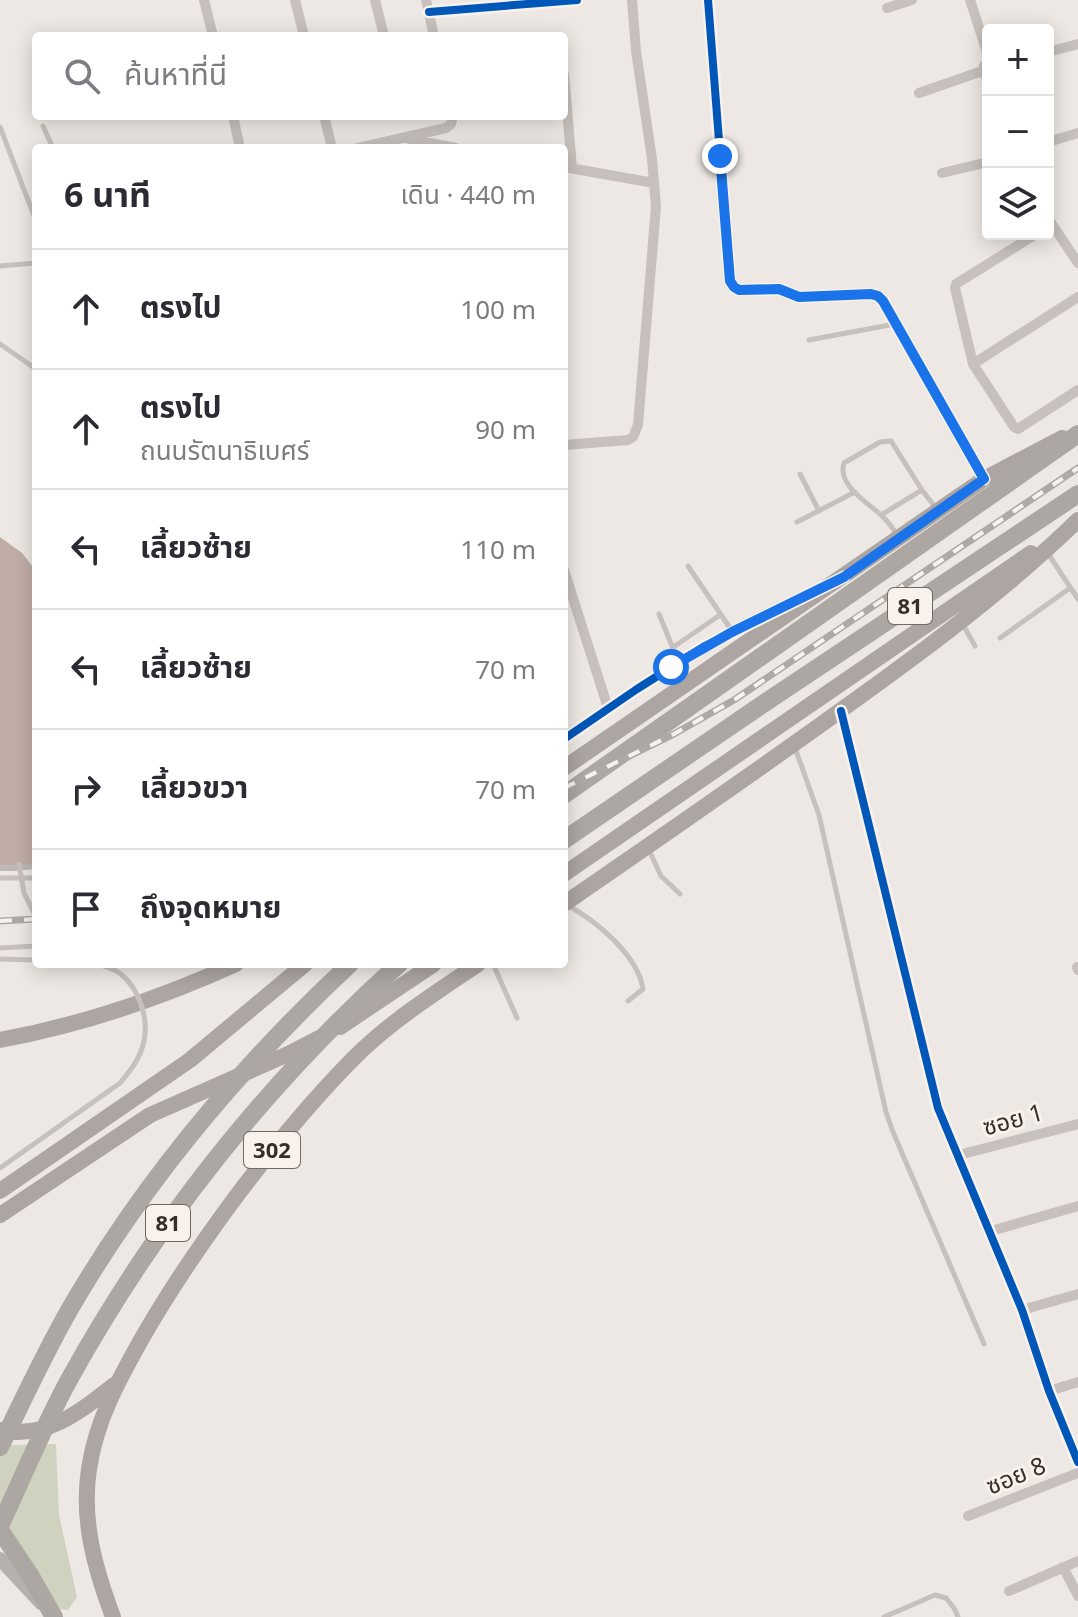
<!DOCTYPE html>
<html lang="th">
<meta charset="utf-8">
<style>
body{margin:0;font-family:"Noto Sans","Noto Sans Thai",sans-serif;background:#f2f2f3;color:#2b2b33}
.controls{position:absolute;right:24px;top:24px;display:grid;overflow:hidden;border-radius:8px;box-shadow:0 4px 20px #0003}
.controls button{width:72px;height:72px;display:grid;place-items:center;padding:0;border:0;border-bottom:2px solid #e1e1e2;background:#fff;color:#2b2b33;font:40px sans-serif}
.stop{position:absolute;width:24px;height:24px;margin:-18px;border:6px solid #1a73e8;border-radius:50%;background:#fff}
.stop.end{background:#1a73e8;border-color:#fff;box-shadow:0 2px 8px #0008}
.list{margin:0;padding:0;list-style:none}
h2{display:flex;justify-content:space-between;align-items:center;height:104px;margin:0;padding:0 32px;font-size:34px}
h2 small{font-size:26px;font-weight:400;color:#7c7c81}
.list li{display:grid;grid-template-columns:52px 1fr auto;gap:24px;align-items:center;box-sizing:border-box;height:120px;padding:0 32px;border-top:2px solid #e1e1e2}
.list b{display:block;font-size:30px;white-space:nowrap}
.list p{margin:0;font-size:26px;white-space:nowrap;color:#7c7c81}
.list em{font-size:26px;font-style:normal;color:#7c7c81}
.icon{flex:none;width:44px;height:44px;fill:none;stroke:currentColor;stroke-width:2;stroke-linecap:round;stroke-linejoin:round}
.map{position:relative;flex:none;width:1078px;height:1617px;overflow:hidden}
.search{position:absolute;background:#fff;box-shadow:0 4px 20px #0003;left:32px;top:32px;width:536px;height:88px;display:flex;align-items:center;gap:20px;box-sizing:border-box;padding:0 28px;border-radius:8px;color:#7c7c81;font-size:30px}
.panel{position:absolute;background:#fff;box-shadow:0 4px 20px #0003;left:32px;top:144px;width:536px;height:824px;border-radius:8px}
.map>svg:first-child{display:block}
.green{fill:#cfd2be}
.shadow{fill:#0003}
.building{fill:#c0ada6}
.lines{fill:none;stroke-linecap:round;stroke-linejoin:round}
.lane{stroke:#c7c0bc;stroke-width:5}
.street{stroke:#c7c0bc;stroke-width:10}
.secondary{stroke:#b7b1ad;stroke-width:14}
.primary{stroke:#aca5a1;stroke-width:16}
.highway{stroke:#aca7a2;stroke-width:18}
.rail-casing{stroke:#afa9a6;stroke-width:7}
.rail{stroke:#f9f2ec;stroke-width:4;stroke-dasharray:12;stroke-linecap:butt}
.lane-bridge{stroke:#c7c0bc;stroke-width:5}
.highway-bridge{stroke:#aca7a2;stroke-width:18}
.cycleway-casing{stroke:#f9f2ec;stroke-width:13}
.cycleway{stroke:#0057b8;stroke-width:8}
.route{stroke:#1a73e8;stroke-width:10}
.labels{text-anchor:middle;stroke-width:6;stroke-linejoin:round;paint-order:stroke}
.shield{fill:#f9f2ec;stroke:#716964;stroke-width:2}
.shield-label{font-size:22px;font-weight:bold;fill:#372e2a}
.street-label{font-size:24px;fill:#372e2a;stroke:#f9f2ec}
</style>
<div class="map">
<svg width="1078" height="1617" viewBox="0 0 1078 1617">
<rect width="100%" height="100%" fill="#ede8e3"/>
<path class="green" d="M0,1442L14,1445L56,1444L59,1515L77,1597L68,1610L60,1609L17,1569L0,1545Z"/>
<path class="shadow" d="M0,540L36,574V869L14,871H0Z"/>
<path class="building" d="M0,537L22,553L36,571V863L10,865H0Z"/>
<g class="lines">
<path class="lane" d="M43,126L53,148
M0,127L36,221
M0,266L36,263
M809,340L895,324
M0,344L36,369
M800,474L819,511
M881,515L922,490
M797,522L855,492
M897,535C892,527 887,520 880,514C866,502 837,484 844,463L880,442L891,441L922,490L935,507
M1047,552L1078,599
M688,566L732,631
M659,614L678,661
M962,623L975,646
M1000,638L1070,588
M672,648L720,615
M794,745L819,815L886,1112L893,1132L984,1344
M649,850L661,876L680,894
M0,878H36
M567,905C595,920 638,955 643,989L628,1001
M0,948L36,946
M0,959L36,960
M493,964L517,1018
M884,1617L935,1595L946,1598L954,1608L958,1617"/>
<path class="street" d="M204,0L213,36
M295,0L304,36
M375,0L384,36
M426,0L434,36
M708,0L730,281L734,287L739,290L779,289L799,297L871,294L878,296L883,301L984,479
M970,0L988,55
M887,8L912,0
M429,12L577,0
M1048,52L1078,44
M984,66L988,87
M564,74L572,168
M919,93L988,69
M233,116L240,148
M324,116L332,148
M410,139L456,148
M1048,142L1078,133
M358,148L446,128L451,124L453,116
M564,167L654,183
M942,173L988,162
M1048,210L1049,220L1078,263
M1036,234L956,284L955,288L973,364L1014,427L1018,429L1078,390
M973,364L1078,297
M564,445L628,440L633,437L638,425L656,206L652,159L636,51L632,0
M564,570L608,708
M841,711L938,1108L1022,1310L1049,1391L1078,1462
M564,739L678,662L732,632L799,599
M1077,967L1078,970
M959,1155L1078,1124
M991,1231L1078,1206
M1022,1310L1078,1294
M1049,1391L1078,1382
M968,1516L1078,1473
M1063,1567L1078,1596
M1009,1591L1078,1561"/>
<path class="secondary" d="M0,1559L41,1603"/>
<path class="primary" d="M564,768L984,479L1062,438
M564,874L1031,553
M564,904C655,841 747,778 837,713C921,653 1004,592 1078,520
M340,1027L434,964
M0,1040C81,1025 161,998 236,964
M0,1191L190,1060L305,964
M0,1215L150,1115L288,1054L319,1038
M0,1430C46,1440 81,1411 114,1385
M113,1617C95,1569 81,1520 89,1469C96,1421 118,1381 141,1340C170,1289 203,1241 238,1194C276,1144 316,1095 361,1051C396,1018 438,991 478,964"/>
<path class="highway" d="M564,795L1078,434
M564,840L763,704L1078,494"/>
<g class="rail-casing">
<path id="rail" d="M564,788L674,734L734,700L1078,468
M0,921L36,919"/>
</g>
<use href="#rail" class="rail"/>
<path class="lane-bridge" d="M19,864L24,893L36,917
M0,1168L120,1083C130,1071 139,1060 143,1045C150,1021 140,990 121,974C114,969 106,967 98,964"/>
<path class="highway-bridge" d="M0,1447C23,1400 45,1352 71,1307C145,1180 243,1064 350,964
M0,1526C23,1477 44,1425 70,1378C156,1223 267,1083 399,964
M0,1530L30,1575L54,1617"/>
<g class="cycleway-casing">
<path id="cycleway" d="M708,0L730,281L734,287L739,290L779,289L799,297L871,294L878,296L883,301L984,479
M429,12L577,0
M841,711L938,1108L1022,1310L1049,1391L1078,1462
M564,739L637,689L705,646L844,577"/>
</g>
<use href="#cycleway" class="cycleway"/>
</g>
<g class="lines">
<path class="route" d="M671,667L732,632L844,577L984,479L883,301L878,296L871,294L799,297L779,289L739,290L734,287L730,281L720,156"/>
</g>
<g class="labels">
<g class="shield">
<rect x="888" y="588" width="44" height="36" rx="6"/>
<rect x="244" y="1132" width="56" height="36" rx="6"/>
<rect x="146" y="1205" width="44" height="36" rx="6"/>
</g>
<g class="shield-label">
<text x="910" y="614">81</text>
<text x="272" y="1158">302</text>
<text x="168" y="1231">81</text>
</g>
<g class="street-label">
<text transform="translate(1013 1120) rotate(-15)" y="8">ซอย 1</text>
<text transform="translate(1016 1476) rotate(-22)" y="8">ซอย 8</text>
</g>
</g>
</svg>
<div class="controls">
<button>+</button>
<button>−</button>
<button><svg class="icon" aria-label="layers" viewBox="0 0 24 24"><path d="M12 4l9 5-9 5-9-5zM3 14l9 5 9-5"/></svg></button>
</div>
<div class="stop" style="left:671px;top:667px"></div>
<div class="stop end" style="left:720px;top:156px"></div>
<div class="search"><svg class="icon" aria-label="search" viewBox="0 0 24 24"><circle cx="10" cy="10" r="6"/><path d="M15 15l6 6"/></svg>ค้นหาที่นี่</div>
<section class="panel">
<h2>6 นาที<small>เดิน · 440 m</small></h2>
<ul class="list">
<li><svg class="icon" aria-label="ahead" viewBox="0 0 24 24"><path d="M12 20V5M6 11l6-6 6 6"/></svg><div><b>ตรงไป</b></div><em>100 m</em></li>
<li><svg class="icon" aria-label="ahead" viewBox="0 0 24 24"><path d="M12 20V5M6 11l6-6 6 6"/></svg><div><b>ตรงไป</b><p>ถนนรัตนาธิเบศร์</p></div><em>90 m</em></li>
<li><svg class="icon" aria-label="left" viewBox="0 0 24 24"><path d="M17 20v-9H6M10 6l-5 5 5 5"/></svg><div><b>เลี้ยวซ้าย</b></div><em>110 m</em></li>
<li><svg class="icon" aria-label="left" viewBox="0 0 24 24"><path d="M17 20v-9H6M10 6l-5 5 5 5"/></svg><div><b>เลี้ยวซ้าย</b></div><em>70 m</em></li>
<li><svg class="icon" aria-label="right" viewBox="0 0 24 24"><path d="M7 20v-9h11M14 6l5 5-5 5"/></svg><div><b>เลี้ยวขวา</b></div><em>70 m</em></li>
<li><svg class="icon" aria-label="arrive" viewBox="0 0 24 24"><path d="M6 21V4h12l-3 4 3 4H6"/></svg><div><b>ถึงจุดหมาย</b></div></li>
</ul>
</section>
</div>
